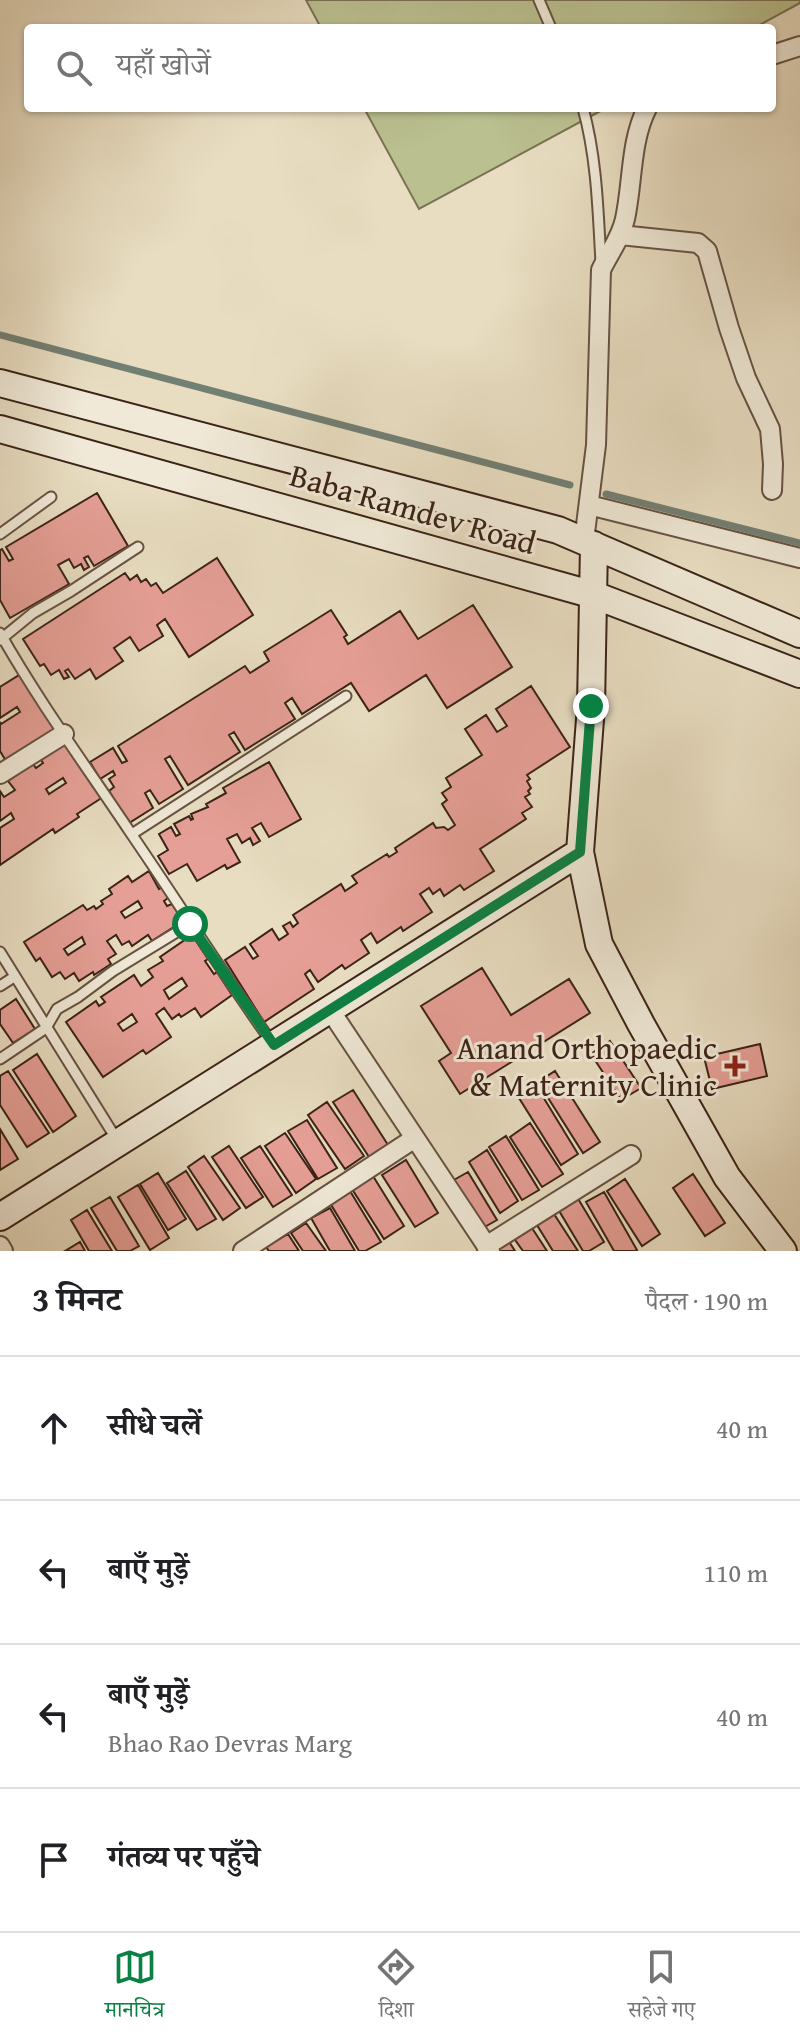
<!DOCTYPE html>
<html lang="hi">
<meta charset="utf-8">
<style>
body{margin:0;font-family:"Gentium Book Plus","Noto Serif Devanagari",serif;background:#f2f2f2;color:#202124}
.stop{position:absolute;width:24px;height:24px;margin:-18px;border:6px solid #0b8043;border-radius:50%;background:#fff}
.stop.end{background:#0b8043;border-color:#fff;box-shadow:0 2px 8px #0008}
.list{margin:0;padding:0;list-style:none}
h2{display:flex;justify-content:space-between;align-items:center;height:104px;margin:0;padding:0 32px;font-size:34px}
h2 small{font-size:26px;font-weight:400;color:#757577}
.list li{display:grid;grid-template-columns:52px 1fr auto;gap:24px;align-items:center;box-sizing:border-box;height:144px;padding:0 32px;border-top:2px solid #e0e0e0}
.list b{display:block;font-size:30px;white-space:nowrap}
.list p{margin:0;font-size:26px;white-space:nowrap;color:#757577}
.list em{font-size:26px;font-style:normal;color:#757577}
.icon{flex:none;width:44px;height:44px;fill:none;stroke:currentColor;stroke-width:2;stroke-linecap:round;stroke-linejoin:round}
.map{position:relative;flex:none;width:800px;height:1251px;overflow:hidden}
.search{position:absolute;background:#fff;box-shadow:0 2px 6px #0004;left:24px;right:24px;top:24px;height:88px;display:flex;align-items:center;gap:20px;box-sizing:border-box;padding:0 28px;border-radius:8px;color:#757577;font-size:30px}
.sheet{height:680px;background:#fff}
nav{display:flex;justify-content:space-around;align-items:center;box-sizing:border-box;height:112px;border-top:2px solid #e0e0e0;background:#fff;font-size:22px;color:#757577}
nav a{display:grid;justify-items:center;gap:4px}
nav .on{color:#0b8043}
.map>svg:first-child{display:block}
.green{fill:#bac090;stroke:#7a7254;stroke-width:2}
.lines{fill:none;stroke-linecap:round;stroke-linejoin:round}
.stream{stroke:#727f73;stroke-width:7}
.building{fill:#e69f96;stroke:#3b2317;stroke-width:2;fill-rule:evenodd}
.lane-casing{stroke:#665242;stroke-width:13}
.street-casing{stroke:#665242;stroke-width:22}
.secondary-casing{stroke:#3b2317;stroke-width:30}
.lane{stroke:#f0e9d7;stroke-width:9}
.street{stroke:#f0e9d7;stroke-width:18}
.secondary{stroke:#f0e9d7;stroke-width:26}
.route{stroke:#0b8043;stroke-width:10}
.poi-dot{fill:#8f2418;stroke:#f0e9d7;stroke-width:3}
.labels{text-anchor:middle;stroke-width:6;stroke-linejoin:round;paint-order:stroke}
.street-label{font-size:32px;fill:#3b2317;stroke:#f0e9d7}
.poi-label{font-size:32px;fill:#3b2317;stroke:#f0e9d7;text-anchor:end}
</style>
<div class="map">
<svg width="800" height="1251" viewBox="0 0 800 1251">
<rect width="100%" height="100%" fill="#e8ddc1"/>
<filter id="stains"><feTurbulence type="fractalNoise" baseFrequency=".0025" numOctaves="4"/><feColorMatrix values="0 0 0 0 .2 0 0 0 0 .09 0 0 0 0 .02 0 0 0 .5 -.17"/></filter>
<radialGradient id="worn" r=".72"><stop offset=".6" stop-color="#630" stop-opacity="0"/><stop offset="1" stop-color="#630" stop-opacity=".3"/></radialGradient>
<path class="green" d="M306,0H800V3L754,28H321Z
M364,108H606L419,209Z"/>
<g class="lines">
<path class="stream" d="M0,335L570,485
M606,494L800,543"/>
</g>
<path class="building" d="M97,493L128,546L94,566L88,556L84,558L89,567L84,570L81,564L74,568L69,559L58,565L69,584L10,618L0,600V550L2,549L9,561L13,559L6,547Z
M217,558L253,615L189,657L165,619L157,625L163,636L139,651L130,637L114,648L123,661L96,679L90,669L75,679L68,669L65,671L69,677L64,679L59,670L51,675L44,664L40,666L23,639L125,573L130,580L137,575L141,582L146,579L151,586L156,583L163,593Z
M473,605L512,667L447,708L426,675L369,711L351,683L302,714L292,698L285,703L295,719L245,750L234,732L229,735L240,752L188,785L170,756L165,759L183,789L159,804L150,790L145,793L153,808L129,823L109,791L114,787L109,779L115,775L113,771L100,779L90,762L113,748L122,763L127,761L118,746L245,666L250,673L269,661L264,652L331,610L347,635L344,637L348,644L400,611L418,639Z
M24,672L58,727L6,761L0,751V722L1,724L20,712L17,707L0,718V687Z
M531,686L570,747L527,775L530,779L527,781L531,788L528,791L530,794L525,797L532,807L522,813L526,819L480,849L494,871L464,890L460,885L444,896L440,889L433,894L429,888L420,894L432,912L403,931L401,927L377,943L371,933L361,940L369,953L345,969L342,965L318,982L310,970L305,974L314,989L264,1022L225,960L245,947L253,959L258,956L250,944L272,929L279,940L288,934L283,926L290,922L293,927L298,923L293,915L341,884L345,891L357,883L352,876L387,854L389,857L397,852L395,848L433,823L436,828L444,827L448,830L455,825L442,804L447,800L442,793L451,787L446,778L482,755L465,729L486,715L497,732L507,726L496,709Z
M67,742L103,797L77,814L79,817L55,833L53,829L0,865V828L14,819L11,813L0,821V791L4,797L15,790L8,781L33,764L36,768L43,763L41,760ZM63,778L66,783L49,794L46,789Z
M269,762L301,819L269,837L261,823L252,828L260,841L253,845L250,838L242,843L237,834L227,839L240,862L227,869L225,865L197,881L187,864L169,874L158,856L168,850L159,834L171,827L176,836L180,834L174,824L189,816L191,820L193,819L191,814L208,807L206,804L226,793L223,788Z
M149,871L159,889L162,887L168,898L164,901L167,906L172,904L183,921L152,941L148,935L132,946L129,941L122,945L116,935L107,941L116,954L108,959L111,964L94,975L93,972L79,981L74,973L65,979L60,972L52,977L40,958L36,961L24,942L83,905L87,910L94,906L96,909L103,904L101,901L112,894L109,889L128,876L132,882ZM138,901L142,908L125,918L121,912ZM82,937L85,944L68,955L64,949Z
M192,935L208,959L205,961L214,974L217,972L232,995L201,1017L195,1008L181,1017L179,1014L172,1019L164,1008L156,1014L171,1037L146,1054L143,1050L103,1077L66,1022L96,1001L99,1006L105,1002L101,997L134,975L141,986L153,977L148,970L163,961L160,957ZM182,978L187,986L169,999L164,990ZM132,1014L137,1022L123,1031L118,1024Z
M482,968L511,1015L569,979L590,1013L460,1094L439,1061L451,1053L421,1006Z
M16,999L35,1029L13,1043L0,1024V1010Z
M610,1041L641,1088L621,1100L591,1054Z
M760,1044L767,1076L712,1089L704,1057Z
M37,1054L76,1116L53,1132L13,1070Z
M8,1071L49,1133L27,1147L0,1105V1076Z
M555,1071L600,1142L583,1153L538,1082Z
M537,1087L578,1154L561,1165L519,1098Z
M353,1090L388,1145L369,1157L333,1102Z
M327,1102L364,1156L345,1169L308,1115Z
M307,1120L337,1168L318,1179L288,1131Z
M530,1123L563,1174L542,1187L510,1137Z
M0,1129L18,1159L0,1170Z
M285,1133L316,1179L296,1193L265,1146Z
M506,1136L539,1190L522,1200L489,1147Z
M229,1146L263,1197L246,1208L212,1157Z
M260,1146L292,1195L273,1207L241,1158Z
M487,1150L518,1201L500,1213L469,1162Z
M204,1156L240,1208L223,1220L188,1167Z
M406,1160L438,1213L415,1227L382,1175Z
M186,1171L216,1219L197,1230L167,1183Z
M468,1172L497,1220L481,1229L452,1181Z
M158,1173L186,1219L168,1230L140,1184Z
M693,1174L725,1223L705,1236L673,1188Z
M373,1176L404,1226L384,1239L352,1189Z
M625,1179L660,1234L642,1246L607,1191Z
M138,1185L169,1238L150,1250L118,1197Z
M350,1191L381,1242L365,1251H359L330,1203Z
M604,1192L637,1250L635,1251H614L586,1202Z
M110,1197L139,1246L130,1251H117L91,1208Z
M577,1197L604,1242L589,1251H583L558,1209Z
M330,1208L355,1251H330L311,1218Z
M87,1210L112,1251H89L71,1220Z
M554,1214L578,1251H553L537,1225Z
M306,1223L326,1251H303L291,1233Z
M530,1225L547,1251H523L513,1237Z
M288,1234L299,1251H269L266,1247Z
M508,1240L515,1251H496Z
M80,1242L85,1251H65Z"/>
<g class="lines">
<g class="lane-casing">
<path id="lane" d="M539,0L551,28
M583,108C597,159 598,211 601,263
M0,534L51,497
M0,633C39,702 86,766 130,832C178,902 223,974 273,1044
M0,640L33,613L71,591L138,547
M132,834L346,696
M0,952L117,1140
M0,986L14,977
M0,1059L46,1028L57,1009L78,997L113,971L190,924"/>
</g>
<g class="street-casing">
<path id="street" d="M772,55L800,46
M620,235L698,243L707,251L729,328L746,378L770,429L773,464L772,490
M589,505L800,558
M584,541L596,445L601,270C609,253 621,238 625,219C633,182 630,142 647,108
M0,774L64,734
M330,1010L490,1251
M0,1246L3,1251
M486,1246L631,1155
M243,1251L415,1138"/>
</g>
<g class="secondary-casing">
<path id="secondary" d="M0,383L558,530L800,634
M0,429L594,595L800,674
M594,545L591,706L580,852L599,944L641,1024L727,1177L783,1251
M0,1217L580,852"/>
</g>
<use href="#lane" class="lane"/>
<use href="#street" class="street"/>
<use href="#secondary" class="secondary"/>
</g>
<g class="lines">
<path class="route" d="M190,924L274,1045L580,852L591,706"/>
</g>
<path class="poi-dot" d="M731 1054h8v8h8v8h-8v8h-8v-8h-8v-8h8z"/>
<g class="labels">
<g class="street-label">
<text transform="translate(413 509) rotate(16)" y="11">Baba Ramdev Road</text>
</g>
<g class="poi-label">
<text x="717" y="1059">Anand Orthopaedic<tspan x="717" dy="37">&amp; Maternity Clinic</tspan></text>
</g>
</g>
<rect width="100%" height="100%" filter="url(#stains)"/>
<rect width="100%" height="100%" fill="url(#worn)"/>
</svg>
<div class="stop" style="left:190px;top:924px"></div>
<div class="stop end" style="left:591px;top:706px"></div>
<div class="search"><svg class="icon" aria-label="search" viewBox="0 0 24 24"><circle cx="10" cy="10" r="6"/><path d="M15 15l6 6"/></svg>यहाँ खोजें</div>
</div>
<section class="sheet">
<h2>3 मिनट<small>पैदल · 190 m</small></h2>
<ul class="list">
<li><svg class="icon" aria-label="ahead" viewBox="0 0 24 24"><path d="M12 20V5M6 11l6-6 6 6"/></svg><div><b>सीधे चलें</b></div><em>40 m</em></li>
<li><svg class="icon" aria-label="left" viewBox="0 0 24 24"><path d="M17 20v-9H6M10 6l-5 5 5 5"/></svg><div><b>बाएँ मुड़ें</b></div><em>110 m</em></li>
<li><svg class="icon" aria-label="left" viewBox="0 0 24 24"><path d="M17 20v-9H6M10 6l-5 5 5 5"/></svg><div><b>बाएँ मुड़ें</b><p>Bhao Rao Devras Marg</p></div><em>40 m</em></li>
<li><svg class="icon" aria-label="arrive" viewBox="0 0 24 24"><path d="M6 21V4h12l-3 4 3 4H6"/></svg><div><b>गंतव्य पर पहुँचे</b></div></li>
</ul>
</section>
<nav>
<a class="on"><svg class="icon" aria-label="map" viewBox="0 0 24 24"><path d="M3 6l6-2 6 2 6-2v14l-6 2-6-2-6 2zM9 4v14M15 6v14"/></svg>मानचित्र</a>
<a><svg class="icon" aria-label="directions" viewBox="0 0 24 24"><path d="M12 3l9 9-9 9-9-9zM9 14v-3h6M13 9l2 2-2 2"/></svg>दिशा</a>
<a><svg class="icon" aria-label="saved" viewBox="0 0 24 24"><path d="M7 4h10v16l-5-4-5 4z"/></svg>सहेजे गए</a>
</nav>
